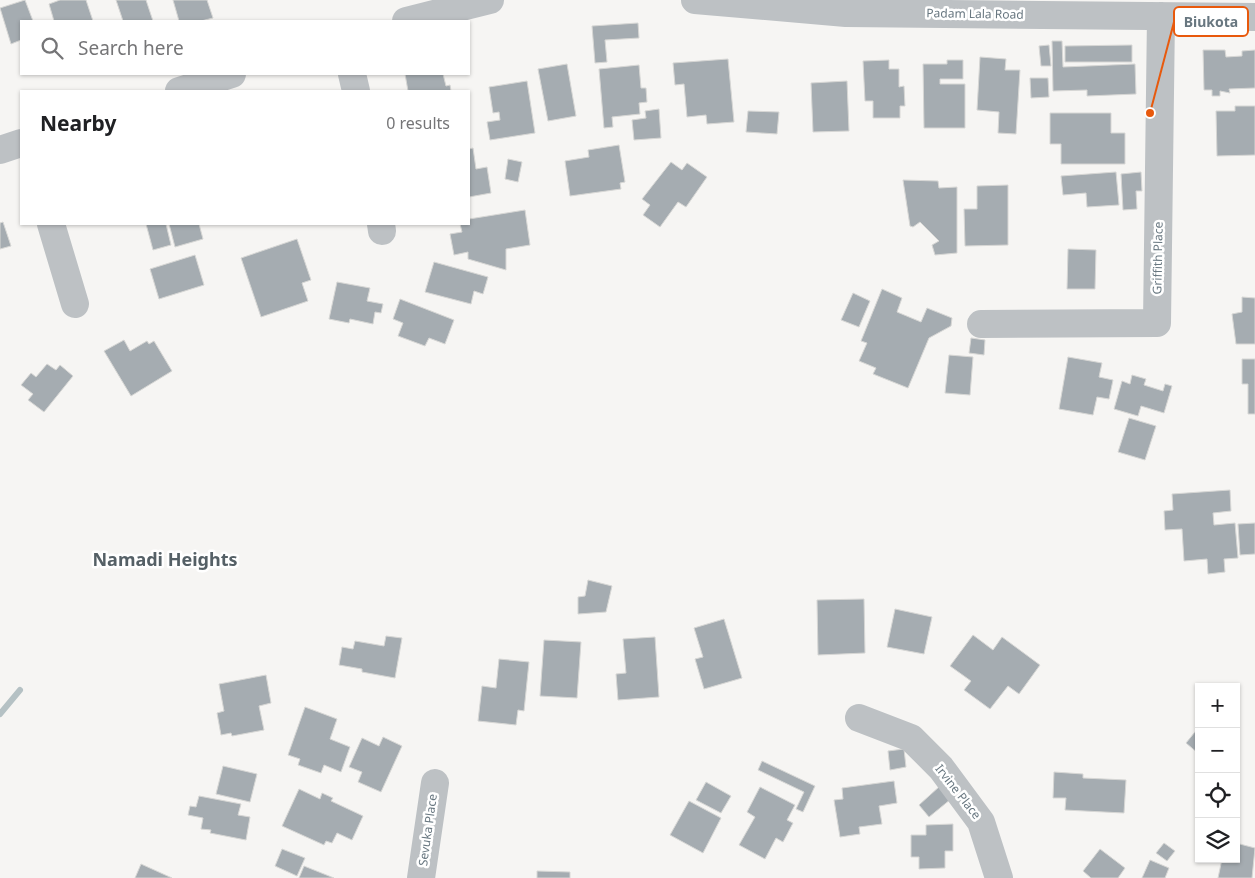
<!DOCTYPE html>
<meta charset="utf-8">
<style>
body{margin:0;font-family:"Noto Sans",sans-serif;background:#f6f6f6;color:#202124}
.controls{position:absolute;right:15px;bottom:15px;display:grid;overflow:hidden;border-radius:0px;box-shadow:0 1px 4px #0004}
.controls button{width:45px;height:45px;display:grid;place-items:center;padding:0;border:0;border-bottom:1px solid #e0e0e0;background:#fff;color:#202124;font:25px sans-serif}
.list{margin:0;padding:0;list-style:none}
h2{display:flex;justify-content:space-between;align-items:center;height:65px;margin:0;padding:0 20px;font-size:21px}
h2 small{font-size:16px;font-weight:400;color:#757577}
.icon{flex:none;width:28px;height:28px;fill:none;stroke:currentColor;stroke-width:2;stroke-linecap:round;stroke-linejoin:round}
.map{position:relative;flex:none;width:1255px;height:878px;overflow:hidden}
.search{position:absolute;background:#fff;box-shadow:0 1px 4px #0004;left:20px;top:20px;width:450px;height:55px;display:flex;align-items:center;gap:12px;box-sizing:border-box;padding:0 18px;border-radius:0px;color:#757577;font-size:19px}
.panel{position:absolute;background:#fff;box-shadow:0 1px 4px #0004;left:20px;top:90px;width:450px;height:135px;border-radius:0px}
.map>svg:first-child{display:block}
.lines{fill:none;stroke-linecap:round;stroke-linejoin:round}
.stream{stroke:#b5c1c4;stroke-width:6}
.building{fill:#a5acb1;stroke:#d7d7d5}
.minor{stroke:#bdc1c4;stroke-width:28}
.labels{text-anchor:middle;stroke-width:5;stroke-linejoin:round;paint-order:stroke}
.street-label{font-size:12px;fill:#687780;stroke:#fff}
.district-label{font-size:18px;font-weight:bold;fill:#556066;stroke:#fff}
.leader{fill:none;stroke:#e8590c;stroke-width:2}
.callout-dot{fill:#e8590c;stroke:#fff;stroke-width:2}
.callout{fill:#fff;stroke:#e8590c;stroke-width:2}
.callout-label{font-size:14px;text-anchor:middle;font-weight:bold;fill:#687780}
</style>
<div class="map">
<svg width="1255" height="878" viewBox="0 0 1255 878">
<rect width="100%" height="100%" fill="#f6f5f3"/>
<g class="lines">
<path class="stream" d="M0,714L20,690"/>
</g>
<path class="building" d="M25,0L33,21H21V40L11,44L0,8Z
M60,0H86L93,21H54L49,4Z
M116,0H146L153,21H123Z
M173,0H207L213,18L201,21H179Z
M638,23L639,38L605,40L607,62L595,63L592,26Z
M1052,41H1062L1063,67L1135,64L1136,94L1087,96V90L1053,91Z
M1049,45L1051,66H1041L1039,46Z
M1132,45V62H1065V46Z
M1203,50H1225L1226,57L1242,56V51L1255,50V88L1229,89L1230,93L1220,91V96H1212V90H1204Z
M980,57L1006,59L1005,70H1020L1016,134L998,133L999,112L977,110Z
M728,59L734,122L707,124L706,115L687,117L684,84L675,85L673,63Z
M889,60V69H899V87L904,86L905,106H900V118H873V101H865L863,61Z
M947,60H963V79H940V84H965V128H924L923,64H947Z
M567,64L576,116L548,121L538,69Z
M639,65L641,88H646L647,102L639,103L640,114L612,117L613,127L604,128L599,69Z
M405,74H443L446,86L450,85L451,91H408Z
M1030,78H1048L1049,97L1031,98Z
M527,81L535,133L490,140L487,122L500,120L499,112L493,113L489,87Z
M847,81L849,131L813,132L811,83Z
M1235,106H1255V155L1217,156L1216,111H1235Z
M659,109L661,138L634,140L632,120L646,118L645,111Z
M748,111L779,112L777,134L746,132Z
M1050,113H1111V133H1125V164H1061V144H1050Z
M619,145L625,182L620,183L621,189L570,196L565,161L589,157L588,150Z
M473,148L476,169L487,167L491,193L469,197V149Z
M508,159L522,162L518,182L505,179Z
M671,162L682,170L687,163L707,177L686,207L678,202L660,227L643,215L650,205L642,199Z
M1116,172L1119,205L1087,207L1086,193L1063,195L1061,176Z
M1141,172L1142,191H1136L1137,209L1123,210L1121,174Z
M903,180L938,181L939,188L957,187V253L935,255L932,245L939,241L920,222L913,227L910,226Z
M1008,185V245L965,246L964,209H977V186Z
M525,210L530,245L506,249V270L468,259V252L454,255L450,234L462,232L460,224H469V219Z
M3,222L11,246L0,249V223Z
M146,224H166L171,245L153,250Z
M169,224H199L203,239L175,247Z
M297,239L311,280L302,283L308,301L261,317L241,258Z
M1068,249L1096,250L1095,289H1067Z
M195,255L204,285L159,299L150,269Z
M434,262L488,277L483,294L474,291L471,304L425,292Z
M337,282L370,288L367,301L383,304L381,313L375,312L373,324L350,319L349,323L329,319Z
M882,289L902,298L897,312L921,322L927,308L952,318L951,326L929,338L908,388L873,374L876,368L859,361L867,343L861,341Z
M853,293L870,301L859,327L841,320Z
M1242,297L1255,298V344H1236L1232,314L1242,312Z
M400,299L454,320L445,344L429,338L425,346L398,336L403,323L393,319Z
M971,338L985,340L984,355L969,353Z
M124,340L130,351L147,341L149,344L154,341L172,371L131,396L104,351Z
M949,355L973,357L970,395L945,393Z
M1068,357L1102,363L1099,377L1113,380L1109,399L1097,397L1093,415L1059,409Z
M1242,359H1255V414H1248V384H1242Z
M47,364L56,370L60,365L73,376L44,412L28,400L33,394L21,385L31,373L36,377Z
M1132,375L1146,379L1144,385L1163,391L1165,384L1172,386L1164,413L1141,406L1138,416L1114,409L1122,381L1130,384Z
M1129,418L1156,426L1145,460L1118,452Z
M1230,490L1231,511L1213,513L1214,525L1235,523L1238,558L1224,559L1225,572L1208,574L1207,559L1184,561L1182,529L1165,530L1164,511L1173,510L1172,494Z
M1255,523V554L1240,555L1238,524Z
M588,580L612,586L606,612L578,614V597L585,596Z
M864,599L865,653L818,655L817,600Z
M895,609L932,617L924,654L887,647Z
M724,619L742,678L704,689L695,659L703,657L694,628Z
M973,635L993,650L1002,637L1040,665L1019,694L1008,686L990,709L964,690L971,681L950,666Z
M386,636L402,638L395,678L362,672V669L339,665L342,647L353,649L355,641L384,646Z
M655,637L659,697L618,700L616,674L626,673L623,639Z
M544,640L581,642L577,698L540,696Z
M499,659L529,662L524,711L518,710L516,725L478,721L482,686L496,688Z
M266,675L271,703L259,706L264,730L232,736L231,733L221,735L217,713L224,711L219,684Z
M305,707L337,719L330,739L350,747L341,772L324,765L321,773L298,765L300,759L288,755Z
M1199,727L1198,736L1199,754L1186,743Z
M383,737L402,746L381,792L358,782L362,772L349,767L362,738L379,746Z
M904,749L906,767L890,770L888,751Z
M762,761L815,786L803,812L796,809L804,792L758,770Z
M223,766L257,774L250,802L216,794Z
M1054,772L1083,774V778L1126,780L1124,813L1065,810L1066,798H1053Z
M894,781L897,803L879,806L882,824L859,827L860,834L840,837L834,800L843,799L842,788Z
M706,782L731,796L721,813L696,800Z
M940,786L951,799L929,817L919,805Z
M760,787L795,805L787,820L793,823L783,842L776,838L765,859L739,845L755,817L747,812Z
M299,789L320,799L322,793L333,798L331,801L363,816L352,840L337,833L332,843L326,841L324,845L282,826Z
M199,796L241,804L238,815L250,817L246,840L210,833L211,830L201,829L203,818L188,815L190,806L196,807Z
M689,801L721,818L703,853L670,835Z
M953,824V851H945V868L919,869V857H911V835H926V825Z
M1164,843L1175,851L1167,861L1156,853Z
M1236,843L1255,848L1252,878H1218L1222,859H1236Z
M282,849L305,858L297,876L275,866Z
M1100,849L1125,868L1118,878H1091L1083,871Z
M1150,860L1169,868L1165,878H1142Z
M141,864L172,878H135Z
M304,866L334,878H299Z
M537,871L570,872V878H537Z"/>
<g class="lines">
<path class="minor" d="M695,0L846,13L1255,17
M406,21L490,0
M352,74L356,91
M179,91L232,74
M0,150L21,143
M51,224L75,304
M381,224L382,231
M981,324L1157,323L1161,16
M859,718L911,738L941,768L981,822L999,878
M421,878L435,783"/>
</g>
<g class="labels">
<g class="street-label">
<text transform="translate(975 14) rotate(1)" y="4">Padam Lala Road</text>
<text transform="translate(1158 258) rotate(-89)" y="4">Griffith Place</text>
<text transform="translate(958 792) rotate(52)" y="4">Irvine Place</text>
<text transform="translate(428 830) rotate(-82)" y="4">Sevuka Place</text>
</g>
<g class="district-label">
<text x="165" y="566">Namadi Heights</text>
</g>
</g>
<path class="leader" d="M1150 113L1174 22"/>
<circle class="callout-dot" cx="1150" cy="113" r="5"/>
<rect class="callout" x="1174" y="7" width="74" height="29" rx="5"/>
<g class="callout-label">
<text x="1211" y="27">Biukota</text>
</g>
</svg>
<div class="controls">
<button>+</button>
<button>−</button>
<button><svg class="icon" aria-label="locate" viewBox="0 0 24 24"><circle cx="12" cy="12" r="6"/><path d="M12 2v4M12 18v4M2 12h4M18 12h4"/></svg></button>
<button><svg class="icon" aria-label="layers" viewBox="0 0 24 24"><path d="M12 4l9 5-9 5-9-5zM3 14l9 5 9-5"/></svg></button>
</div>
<div class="search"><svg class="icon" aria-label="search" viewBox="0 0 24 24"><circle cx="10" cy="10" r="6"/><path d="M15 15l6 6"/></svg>Search here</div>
<section class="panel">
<h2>Nearby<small>0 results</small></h2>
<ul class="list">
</ul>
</section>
</div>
